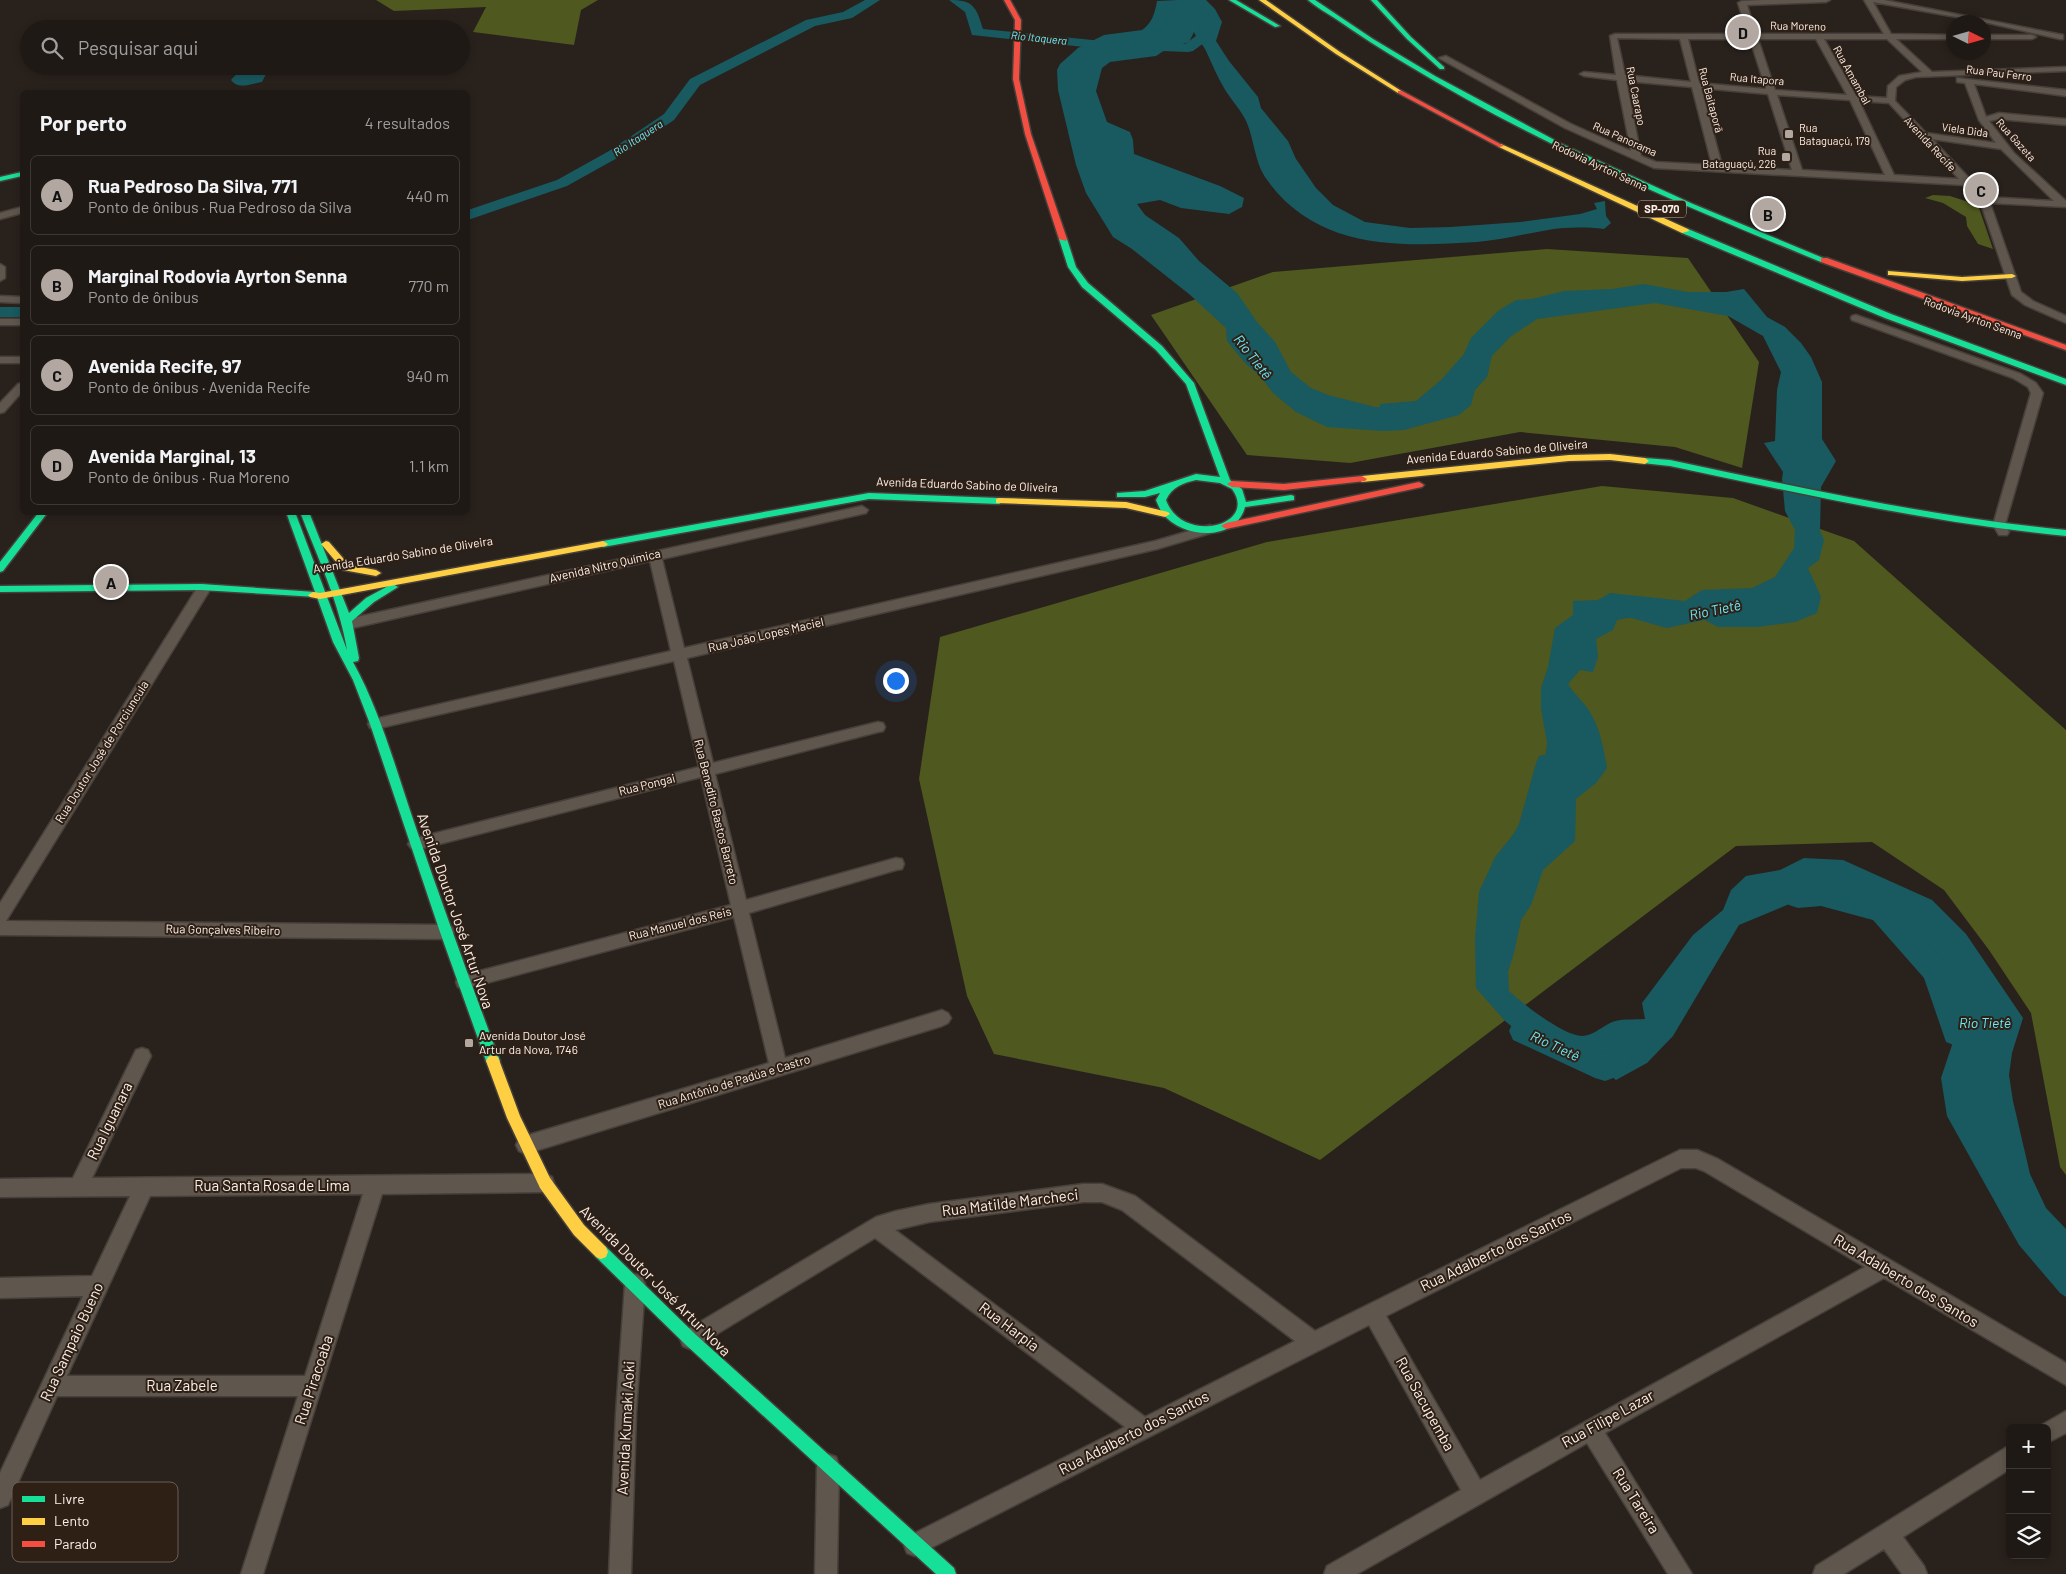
<!DOCTYPE html>
<html lang="pt">
<meta charset="utf-8">
<style>
body{margin:0;font-family:Barlow,sans-serif;background:#2c2622;color:#f1f3f6}
.controls{position:absolute;right:15px;bottom:15px;display:grid;overflow:hidden;border-radius:8px;box-shadow:0 2px 8px #0003}
.controls button{width:45px;height:45px;display:grid;place-items:center;padding:0;border:0;border-bottom:1px solid #3c3834;background:#1f1915;color:#f1f3f6;font:25px sans-serif}
.compass{position:absolute;left:1946px;top:15px;width:45px;height:45px;border-radius:50%;background:#1f1915;box-shadow:0 2px 8px #0003;rotate:95deg}
.you{position:absolute;left:895px;top:680px;width:18px;height:18px;margin:-12px;border:4px solid #fff;border-radius:50%;background:#1a73e8;box-shadow:0 0 0 8px #1a73e833}
.badge{display:grid;place-items:center;width:32px;height:32px;border-radius:50%;background:#b2a8a1;color:#111;font-size:16px;font-weight:700}
.pin{position:absolute;translate:-50% -50%;border:2px solid #fff;box-shadow:0 1px 5px #0006}
.list{margin:0;padding:0;list-style:none}
h2{display:flex;justify-content:space-between;align-items:center;height:65px;margin:0;padding:0 20px;font-size:21px}
h2 small{font-size:16px;font-weight:400;color:#a1a0a0}
.list li{display:grid;grid-template-columns:32px 1fr auto;gap:15px;align-items:center;box-sizing:border-box;height:80px;margin:0 10px 10px;padding:0 10px;border:1px solid #3c3834;border-radius:8px}
.list b{display:block;font-size:19px;white-space:nowrap}
.list p{margin:0;font-size:16px;white-space:nowrap;color:#a1a0a0}
.list em{font-size:16px;font-style:normal;color:#a1a0a0}
.icon{flex:none;width:28px;height:28px;fill:none;stroke:currentColor;stroke-width:2;stroke-linecap:round;stroke-linejoin:round}
.map{position:relative;flex:none;width:2066px;height:1574px;overflow:hidden}
.search{position:absolute;background:#1f1915;box-shadow:0 2px 8px #0003;left:20px;top:20px;width:450px;height:55px;display:flex;align-items:center;gap:12px;box-sizing:border-box;padding:0 18px;border-radius:28px;color:#a1a0a0;font-size:19px}
.panel{position:absolute;background:#1f1915;box-shadow:0 2px 8px #0003;left:20px;top:90px;width:450px;height:425px;border-radius:8px}
.map>svg:first-child{display:block}
.forest{fill:#4f581e}
.water{fill:#195960}
.lines{fill:none;stroke-linecap:round;stroke-linejoin:round}
.river{fill:#195960;fill-rule:evenodd}
.street-casing{stroke:#463f3a;stroke-width:3}
.fast-casing{stroke:#463f3a;stroke-width:3}
.slow-casing{stroke:#463f3a;stroke-width:3}
.jam-casing{stroke:#463f3a;stroke-width:3}
.street{fill:#5f564d;fill-rule:evenodd}
.fast{fill:#16e098;fill-rule:evenodd}
.slow{fill:#ffcf43;fill-rule:evenodd}
.jam{fill:#f24e42;fill-rule:evenodd}
.poi-dot{fill:#b2a8a1;stroke:#2f2016;stroke-width:2}
.labels{text-anchor:middle;stroke-width:4;stroke-linejoin:round;paint-order:stroke}
.far-street-label{font-size:11px;fill:#fbf0e9;stroke:#2f2016}
.far-water-label{font-size:11px;font-style:italic;fill:#69eafb;stroke:#2f2016}
.far-poi-label{font-size:11px;fill:#fbf0e9;stroke:#2f2016;text-anchor:start}
.shield{fill:#2f2016;stroke:#beb2aa;stroke-width:1}
.shield-label{font-size:11px;font-weight:bold;fill:#fbf0e9}
.street-label{font-size:12px;fill:#fbf0e9;stroke:#2f2016}
.poi-label{font-size:12px;fill:#fbf0e9;stroke:#2f2016;text-anchor:start}
.water-label{font-size:14px;font-style:italic;fill:#69eafb;stroke:#2f2016}
.near-street-label{font-size:15px;fill:#fbf0e9;stroke:#2f2016}
.key{fill:#2f2016;stroke:#6c5e55;stroke-width:1}
.key-label{font-size:14px;fill:#fbf0e9}
</style>
<div class="map">
<svg width="2066" height="1574" viewBox="0 0 2066 1574">
<rect width="100%" height="100%" fill="#29211c"/>
<path class="forest" d="M376,0H598L581,10L574,45L473,32L486,7L394,11Z
M1933,195L1950,196L1978,205L1993,249L1978,244L1967,226L1966,217L1943,203L1925,198Z
M1547,249L1688,258L1759,362L1742,468L1675,447L1520,432L1350,463L1247,455L1151,315L1273,272Z
M1602,486L1733,498L1854,541L2066,730V1175L2060,1167L2031,1013L1989,950L1944,890L1872,842L1736,846L1320,1160L1164,1088L994,1054L967,996L919,779L940,637L1267,542Z"/>
<path class="water" d="M1177,0H1206L1215,9L1222,22L1216,41L1229,61L1258,97L1261,108L1288,141L1296,159L1316,188L1333,205L1365,222L1410,228L1451,227L1520,222L1580,214L1597,209L1594,203L1605,201L1606,216L1611,223L1604,229C1586,227 1566,227 1548,230C1524,234 1501,240 1477,242C1399,247 1315,250 1265,177C1255,162 1254,140 1247,123C1242,111 1231,100 1224,88C1217,76 1212,64 1206,51C1203,44 1197,40 1194,32L1189,42L1165,50L1156,56L1110,62L1102,68L1096,91L1107,122L1130,132L1133,140L1134,154L1220,186L1244,198L1242,207L1229,214L1181,208L1160,200L1137,204L1145,215L1179,238L1199,261L1237,293L1257,322L1275,342L1291,372L1311,388L1328,395L1375,407H1380V404L1416,401L1441,380L1464,354L1471,338L1498,311L1516,300L1532,299L1564,291L1612,289L1644,284L1688,292H1726L1744,289L1767,317L1785,327L1801,343L1811,357L1822,382V439L1836,461L1821,487L1820,531L1824,540L1819,560L1808,568L1821,597L1817,613L1795,622L1757,627H1718L1695,615L1651,620L1633,617L1617,620L1613,630L1596,639L1598,657L1593,672L1580,670L1568,684C1574,694 1582,700 1588,709C1600,727 1603,746 1607,768L1596,783L1576,799L1575,841L1543,870L1531,905L1521,920L1514,953L1508,972L1509,991C1523,1004 1564,1036 1582,1036C1592,1036 1602,1027 1610,1023C1619,1018 1635,1020 1645,1019L1642,1003L1693,935L1723,910L1731,890L1746,876L1780,870L1804,858L1843,860L1932,900L1966,934L2023,1018L2012,1053L2009,1075L2013,1101L2030,1174L2046,1208L2066,1229V1297L2060,1293L2019,1245L1947,1116L1941,1078L1953,1042L1946,1001L1937,975L1915,936L1891,914L1864,901L1831,898L1797,901L1739,925L1673,1036L1647,1063L1616,1080L1597,1065L1555,1046L1533,1044L1505,1021L1476,988L1475,939L1479,892L1495,857L1520,826L1543,806L1538,791L1544,771L1547,742L1541,709V688L1548,667L1555,628L1573,615V601L1598,600L1610,593L1685,601L1702,590L1752,588L1775,577L1794,548L1795,530L1785,511L1782,479L1783,472L1764,443L1775,441L1777,390L1781,372L1763,336L1728,316L1655,303L1537,319L1510,337L1492,356L1487,377L1475,390L1471,405L1459,415L1404,430L1383,431L1327,427L1296,412L1273,393L1261,377L1245,363L1227,341L1226,328L1189,294L1132,249L1113,237L1086,193L1076,165L1058,90L1057,70L1060,64L1078,48L1104,35L1142,30C1152,23 1155,13 1157,1Z
M266,66L273,68V70L266,74L262,82C250,84 239,90 231,80C241,68 251,67 266,66Z"/>
<g class="lines">
<path class="river" d="M865,0H880L852,18L815,26L700,85L674,120L619,157L567,186L468,220V210L557,180L609,151L664,114L690,79L806,20L843,12Z
M949,0C973,0 976,6 983,29L1112,42L1119,46L1112,50L972,35L965,12Z
M1181,0H1194L1208,14L1214,34L1212,37L1193,51L1188,52L1135,50L1133,47L1135,44L1140,43L1185,44L1200,33L1196,15Z
M0,307H22V317H0Z
M1632,603L1667,612L1705,605L1713,608L1716,613L1713,618L1667,628L1624,616L1621,611L1624,606Z
M1548,754L1557,756L1560,763L1545,825L1531,850L1522,853L1513,850L1509,843L1519,824L1536,763L1539,756Z
M1821,884L1892,903L1946,963L1970,1033L1966,1042L1956,1046L1946,1042L1924,978L1873,920L1821,906L1798,908L1789,905L1785,897L1789,889L1798,886Z
M1523,1018L1603,1053L1617,1047L1627,1051L1632,1060C1626,1072 1617,1077 1605,1081L1595,1078L1513,1040L1509,1031L1513,1022Z"/>
<g class="street-casing">
<path id="street" d="M1762,0H1830L1826,2L1747,5L1756,34H1884L1864,0H1884L2063,35V39H2060L1984,22L1873,2L1891,34L1954,35V39H1896L1932,72L2066,67V71L1916,77L1905,80L1896,87L1895,101L1926,133L1996,143L1979,120L1965,83L1957,82V78L2066,90V96L1974,84L1986,117L1999,113L2066,119V125L1999,119L1989,121L2014,153L2066,201V207L1990,203L2021,292L2033,301L2066,316V323L2025,305L2012,295L1980,201L1964,185L1654,168L1565,128L1439,58L1446,56L1571,124L1631,151L1617,80L1584,76L1580,74L1584,72L1616,75L1610,36L1615,34H1748L1738,3L1742,1ZM1617,38L1680,39L1691,82L1625,75ZM1688,39H1750L1766,89L1699,83ZM1758,39H1816L1847,95L1775,90ZM1824,39H1887L1922,72L1899,76L1888,86L1887,98L1856,96ZM1626,81L1692,87L1712,165L1656,162L1641,156ZM1701,88L1768,94L1792,170L1722,166ZM1777,95L1850,100L1885,175L1802,170ZM1859,101L1889,103L1959,179L1894,175ZM1932,139L2001,149L2054,201L1987,197Z
M1984,35H2032L2036,37L2032,39H1984Z
M22,207V213L0,219V213Z
M0,264L5,267V278L0,281Z
M0,296L22,297V303L0,302Z
M1856,315L2021,374L2036,383L2043,393L2005,525L2009,532L2007,535H1999L1993,525L2031,393L2028,387L2013,378L1852,320L1851,318L1852,316Z
M0,319H22V325H0Z
M0,357H22V363H0Z
M22,383V392L4,412L0,413V403L18,384Z
M862,506L868,510L866,513L662,559L684,648L1155,541L1210,525L1216,529L1214,532L1157,549L687,658L713,763L878,722L883,723L885,727L883,731L878,732L715,774L746,900L896,858L902,859L904,864L902,869L896,870L749,913L785,1058L942,1010L948,1013L951,1018L948,1023L942,1026L525,1154L519,1151L516,1145L519,1139L525,1136L769,1063L734,917L464,989L458,987L456,982L458,977L464,975L731,905L701,777L416,850L411,848L408,844L411,840L416,838L699,767L674,661L375,729L370,728L368,724L370,720L375,719L671,651L650,561L348,629L343,627L341,624L343,621L348,619Z
M204,584L209,585L211,588L6,921L446,925L452,927L454,932L452,937L446,939L0,935V903L199,585Z
M142,1048L148,1050L151,1056L92,1178L545,1174L552,1177L554,1183L552,1189L545,1192L382,1194L263,1574H241L298,1396H57L8,1505L0,1508V1473L83,1296L0,1298V1278L92,1276L130,1196L0,1197V1179L73,1178L136,1050ZM363,1194L305,1376H67L150,1196Z
M1680,1150H1697L1718,1159L2066,1363V1385L1884,1278L1605,1433L1692,1574H1668L1587,1443L1357,1574H1324L1327,1566L1461,1490L1369,1325L915,1556L907,1553L904,1545L907,1537L1125,1427L875,1238L697,1346L690,1349L683,1346L680,1339L683,1332L876,1217L896,1211L929,1204L1083,1184H1102L1135,1196L1315,1331ZM1681,1168H1696L1704,1171L1865,1267L1480,1480L1386,1316ZM1083,1202H1102L1122,1210L1295,1341L1145,1417L895,1230L929,1222Z
M635,1274L642,1277L645,1284L636,1413L631,1574H609L616,1413L625,1284L628,1277Z
M2066,1411V1433L2047,1443V1428H2039L2040,1426Z
M2010,1445V1469L1903,1537L1924,1566L1927,1574H1902L1884,1549L1844,1574H1813L1816,1566Z
M828,1454L836,1457L839,1465L837,1574H815L817,1465L820,1457Z"/>
</g>
<g class="fast-casing">
<path id="fast" d="M1229,0H1236L1280,26L1275,27Z
M1308,0H1315L1373,39L1435,76L1562,144L1693,204L1828,260L1821,262C1679,204 1537,144 1406,64C1382,50 1359,35 1336,19C1327,13 1316,7 1308,0Z
M1371,0H1377L1411,37L1444,67V69H1440L1407,39Z
M22,172V176L0,181V177Z
M1682,229H1688L1891,314L2066,379V385L1885,318L1682,233Z
M1060,237L1067,239L1076,267L1088,283L1162,346L1194,383L1230,480L1242,489L1246,502L1291,495L1294,496V500L1245,507C1236,542 1183,539 1163,514C1160,510 1158,505 1156,500L1160,493L1145,497H1117V493L1145,491L1196,474L1220,477L1186,384L1156,350L1082,287L1068,267L1059,239ZM1196,480L1220,483L1232,489C1259,526 1182,545 1166,500C1172,487 1183,483 1196,480Z
M1645,458L1670,460C1802,488 1932,517 2066,530V536C1932,523 1802,494 1670,466L1642,463L1641,461Z
M869,493L999,498L1004,501L999,504L869,499L603,547L598,544L603,541Z
M39,512H48L3,571L0,572V562Z
M286,512H295L347,650C339,602 318,558 300,512H309L349,613L366,598L390,585L393,584L398,587L374,602L352,621L359,658L358,661L353,662C381,713 396,770 415,825C442,904 471,983 500,1061L498,1065L493,1067L488,1065L486,1061L440,932L370,724L353,680L333,642L317,597L201,590L0,592V586L201,584L315,592Z
M601,1245L606,1247L695,1334L954,1568L956,1574H936L685,1344L596,1257L594,1252L596,1247Z"/>
</g>
<g class="slow-casing">
<path id="slow" d="M1259,0H1266L1340,52L1403,92L1398,93L1336,54Z
M1501,144L1688,229L1689,231L1682,233L1499,147L1498,146Z
M1888,271L1962,277L2012,274L2016,276L2012,278L1962,281L1891,275H1888Z
M1610,454L1645,458L1649,461L1645,464L1610,460L1569,461L1362,482L1357,479L1362,476L1569,455Z
M999,498L1126,502L1168,512L1170,514L1165,517L1126,508L996,503V499Z
M326,541L329,542L349,565L376,570L381,573L376,576L343,570L321,544Z
M603,541L608,544L606,546L320,599L310,597L308,595L313,592L320,593Z
M493,1055L498,1057L520,1116L550,1178L584,1225L606,1247L608,1252L606,1257L601,1259L596,1257L574,1235L540,1188L507,1118L486,1061L488,1057Z"/>
</g>
<g class="jam-casing">
<path id="jam" d="M1004,0H1010L1021,20L1019,79L1031,134L1067,239L1066,241L1059,239L1025,134L1013,79L1015,20Z
M1398,91H1402L1504,146L1499,147L1398,93Z
M1821,258H1827L2066,345V350L1821,262Z
M1362,476L1367,479L1365,481L1284,490L1232,487L1227,484L1232,481L1284,484Z
M1419,482L1424,485L1422,487L1226,529L1221,526L1226,523Z"/>
</g>
<use href="#street" class="street"/>
<use href="#fast" class="fast"/>
<use href="#slow" class="slow"/>
<use href="#jam" class="jam"/>
</g>
<g class="poi-dot">
<rect x="1784" y="129" width="10" height="10" rx="2.5"/>
<rect x="1781" y="152" width="10" height="10" rx="2.5"/>
<rect x="464" y="1038" width="10" height="10" rx="2.5"/>
</g>
<g class="labels">
<g class="far-street-label">
<text transform="translate(1798 26) rotate(1)" y="4">Rua Moreno</text>
<text transform="translate(1999 73) rotate(7)" y="4">Rua Pau Ferro</text>
<text transform="translate(1852 75) rotate(61)" y="4">Rua Amambal</text>
<text transform="translate(1757 79) rotate(5)" y="4">Rua Itapora</text>
<text transform="translate(1636 96) rotate(79)" y="4">Rua Caarapo</text>
<text transform="translate(1711 100) rotate(75)" y="4">Rua Baitaporã</text>
<text transform="translate(1965 130) rotate(8)" y="4">Viela Dida</text>
<text transform="translate(1625 139) rotate(24)" y="4">Rua Panorama</text>
<text transform="translate(2016 140) rotate(48)" y="4">Rua Gazeta</text>
<text transform="translate(1930 144) rotate(47)" y="4">Avenida Recife</text>
<text transform="translate(1600 166) rotate(25)" y="4">Rodovia Ayrton Senna</text>
<text transform="translate(1973 318) rotate(20)" y="4">Rodovia Ayrton Senna</text>
</g>
<g class="far-water-label">
<text transform="translate(1039 38) rotate(6)" y="4">Rio Itaquera</text>
<text transform="translate(638 138) rotate(-33)" y="4">Rio Itaquera</text>
</g>
<g class="far-poi-label">
<text x="1799" y="132">Rua<tspan x="1799" dy="13">Bataguaçú, 179</tspan></text>
<text x="1776" y="155" text-anchor="end">Rua<tspan x="1776" dy="13">Bataguaçú, 226</tspan></text>
</g>
<rect class="shield" x="1638" y="200.5" width="48" height="17" rx="4"/>
<g class="shield-label">
<text x="1662" y="213">SP-070</text>
</g>
<g class="street-label">
<text transform="translate(1497 452) rotate(-5)" y="4">Avenida Eduardo Sabino de Oliveira</text>
<text transform="translate(967 485) rotate(2)" y="4">Avenida Eduardo Sabino de Oliveira</text>
<text transform="translate(403 555) rotate(-9)" y="4">Avenida Eduardo Sabino de Oliveira</text>
<text transform="translate(605 566) rotate(-13)" y="4">Avenida Nitro Química</text>
<text transform="translate(766 635) rotate(-13)" y="4">Rua João Lopes Maciel</text>
<text transform="translate(102 752) rotate(-58)" y="4">Rua Doutor José de Porciuncula</text>
<text transform="translate(647 785) rotate(-14)" y="4">Rua Pongai</text>
<text transform="translate(716 812) rotate(76)" y="4">Rua Benedito Bastos Barreto</text>
<text transform="translate(680 924) rotate(-14)" y="4">Rua Manuel dos Reis</text>
<text transform="translate(223 930) rotate(1)" y="4">Rua Gonçalves Ribeiro</text>
<text transform="translate(734 1082) rotate(-17)" y="4">Rua Antônio de Padúa e Castro</text>
</g>
<g class="poi-label">
<text x="479" y="1040">Avenida Doutor José<tspan x="479" dy="14">Artur da Nova, 1746</tspan></text>
</g>
<g class="water-label">
<text transform="translate(1253 357) rotate(52)" y="5">Rio Tietê</text>
<text transform="translate(1715 610) rotate(-12)" y="5">Rio Tietê</text>
<text x="1985" y="1028">Rio Tietê</text>
<text transform="translate(1555 1046) rotate(25)" y="5">Rio Tietê</text>
</g>
<g class="near-street-label">
<text transform="translate(455 911) rotate(71)" y="5">Avenida Doutor José Artur Nova</text>
<text transform="translate(110 1121) rotate(-64)" y="5">Rua Iguanara</text>
<text x="272" y="1191">Rua Santa Rosa de Lima</text>
<text transform="translate(1010 1203) rotate(-7)" y="5">Rua Matilde Marcheci</text>
<text transform="translate(1496 1251) rotate(-26)" y="5">Rua Adalberto dos Santos</text>
<text transform="translate(655 1281) rotate(45)" y="5">Avenida Doutor José Artur Nova</text>
<text transform="translate(1906 1281) rotate(31)" y="5">Rua Adalberto dos Santos</text>
<text transform="translate(1009 1327) rotate(37)" y="5">Rua Harpia</text>
<text transform="translate(72 1342) rotate(-65)" y="5">Rua Sampaio Bueno</text>
<text transform="translate(314 1380) rotate(-72)" y="5">Rua Piracoaba</text>
<text x="182" y="1391">Rua Zabele</text>
<text transform="translate(1425 1404) rotate(61)" y="5">Rua Sacupemba</text>
<text transform="translate(1608 1419) rotate(-29)" y="5">Rua Filipe Lazar</text>
<text transform="translate(626 1428) rotate(-87)" y="5">Avenida Kumaki Aoki</text>
<text transform="translate(1134 1433) rotate(-27)" y="5">Rua Adalberto dos Santos</text>
<text transform="translate(1636 1501) rotate(58)" y="5">Rua Tareira</text>
</g>
</g>
<rect x="12" y="1482" width="166" height="80" rx="8" class="key"/>
<rect x="22" y="1496" width="23" height="6" fill="#16e098"/>
<rect x="22" y="1518" width="23" height="7" fill="#ffcf43"/>
<rect x="22" y="1541" width="23" height="6" fill="#f24e42"/>
<g class="key-label">
<text x="54" y="1504">Livre</text>
<text x="54" y="1526">Lento</text>
<text x="54" y="1549">Parado</text>
</g>
</svg>
<div class="controls">
<button>+</button>
<button>−</button>
<button><svg class="icon" aria-label="layers" viewBox="0 0 24 24"><path d="M12 4l9 5-9 5-9-5zM3 14l9 5 9-5"/></svg></button>
</div>
<svg class="compass" viewBox="-18 -18 36 36"><path d="M0-13l5 13h-10z" fill="#e53935"/><path d="M0 13l5-13h-10z" fill="#a1a0a0"/></svg>
<div class="you"></div>
<div class="pin badge" style="left:111px;top:582px">A</div>
<div class="pin badge" style="left:1768px;top:214px">B</div>
<div class="pin badge" style="left:1981px;top:190px">C</div>
<div class="pin badge" style="left:1743px;top:32px">D</div>
<div class="search"><svg class="icon" aria-label="search" viewBox="0 0 24 24"><circle cx="10" cy="10" r="6"/><path d="M15 15l6 6"/></svg>Pesquisar aqui</div>
<section class="panel">
<h2>Por perto<small>4 resultados</small></h2>
<ul class="list">
<li><span class="badge">A</span><div><b>Rua Pedroso Da Silva, 771</b><p>Ponto de ônibus · Rua Pedroso da Silva</p></div><em>440 m</em></li>
<li><span class="badge">B</span><div><b>Marginal Rodovia Ayrton Senna</b><p>Ponto de ônibus</p></div><em>770 m</em></li>
<li><span class="badge">C</span><div><b>Avenida Recife, 97</b><p>Ponto de ônibus · Avenida Recife</p></div><em>940 m</em></li>
<li><span class="badge">D</span><div><b>Avenida Marginal, 13</b><p>Ponto de ônibus · Rua Moreno</p></div><em>1.1 km</em></li>
</ul>
</section>
</div>
